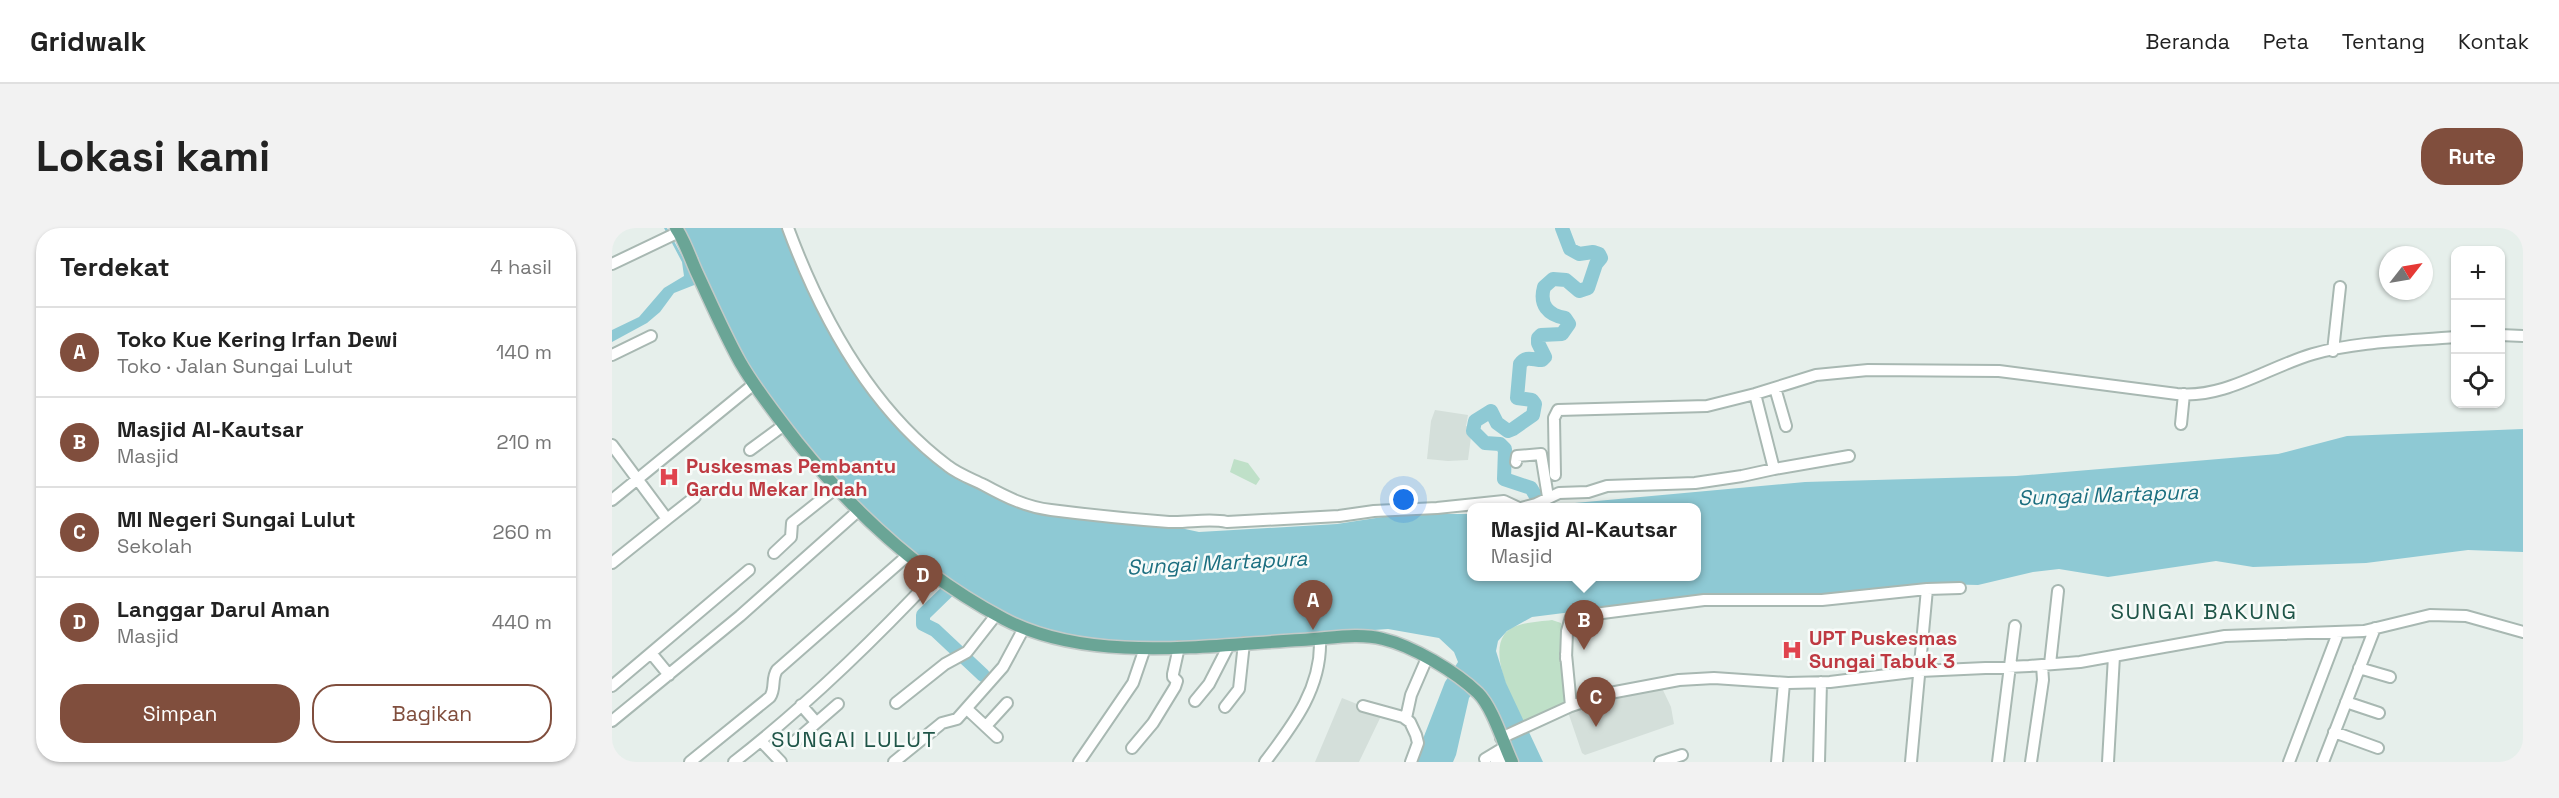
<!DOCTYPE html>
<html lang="id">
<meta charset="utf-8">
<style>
body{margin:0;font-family:"Space Grotesk",sans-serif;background:#f2f2f2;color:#222}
.controls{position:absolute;right:18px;top:18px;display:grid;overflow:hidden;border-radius:12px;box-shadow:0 2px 4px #0004}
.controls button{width:54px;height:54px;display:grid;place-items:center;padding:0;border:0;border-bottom:2px solid #e0e0e0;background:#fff;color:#222;font:30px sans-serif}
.compass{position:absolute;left:1767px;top:18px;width:54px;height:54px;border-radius:50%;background:#fff;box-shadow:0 2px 4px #0004;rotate:59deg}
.you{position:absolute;left:792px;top:272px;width:21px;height:21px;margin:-15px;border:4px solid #fff;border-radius:50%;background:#1a73e8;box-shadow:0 0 0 9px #1a73e833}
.badge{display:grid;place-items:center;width:39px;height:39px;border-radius:50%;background:#804e3d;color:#fff;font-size:20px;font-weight:700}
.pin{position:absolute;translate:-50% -50px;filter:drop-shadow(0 2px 3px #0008)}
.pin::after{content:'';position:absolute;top:32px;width:21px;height:18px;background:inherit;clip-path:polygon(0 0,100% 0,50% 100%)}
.popup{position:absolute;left:855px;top:275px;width:234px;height:78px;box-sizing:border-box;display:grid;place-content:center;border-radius:12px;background:#fff;filter:drop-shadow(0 2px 4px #0005);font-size:20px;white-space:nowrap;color:#767676}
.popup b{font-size:22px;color:#222}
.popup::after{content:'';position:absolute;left:50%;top:100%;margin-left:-12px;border:12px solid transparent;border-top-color:#fff}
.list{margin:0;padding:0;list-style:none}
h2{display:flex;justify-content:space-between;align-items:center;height:78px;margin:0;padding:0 24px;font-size:26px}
h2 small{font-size:20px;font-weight:400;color:#767676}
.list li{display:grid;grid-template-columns:39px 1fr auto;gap:18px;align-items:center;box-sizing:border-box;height:90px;padding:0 24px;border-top:2px solid #e0e0e0}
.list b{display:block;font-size:22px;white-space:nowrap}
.list p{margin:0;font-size:20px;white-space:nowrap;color:#767676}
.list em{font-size:20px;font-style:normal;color:#767676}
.actions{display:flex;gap:12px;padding:18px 24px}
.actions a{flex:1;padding:14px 0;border:2px solid #804e3d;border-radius:24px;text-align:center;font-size:21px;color:#804e3d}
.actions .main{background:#804e3d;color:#fff}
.icon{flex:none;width:33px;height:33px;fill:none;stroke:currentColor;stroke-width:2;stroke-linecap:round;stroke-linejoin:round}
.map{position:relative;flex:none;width:1911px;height:534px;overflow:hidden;border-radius:24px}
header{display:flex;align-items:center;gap:36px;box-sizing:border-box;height:84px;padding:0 30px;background:#fff;border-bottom:2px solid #e0e0e0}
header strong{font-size:28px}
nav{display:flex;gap:33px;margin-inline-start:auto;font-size:21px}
.intro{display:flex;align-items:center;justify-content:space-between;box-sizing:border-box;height:144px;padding:0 36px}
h1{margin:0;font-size:42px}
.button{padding:15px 27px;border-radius:24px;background:#804e3d;color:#fff;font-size:21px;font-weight:700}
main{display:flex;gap:36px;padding:0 36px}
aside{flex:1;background:#fff;border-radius:24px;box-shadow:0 2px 4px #0004}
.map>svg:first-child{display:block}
.built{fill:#d4dfda}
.green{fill:#bfe0c8}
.water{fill:#8ec9d4}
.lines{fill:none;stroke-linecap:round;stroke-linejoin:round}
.river{stroke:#8ec9d4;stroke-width:14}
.minor-casing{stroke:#a8b8b2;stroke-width:14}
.major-casing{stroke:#c2cac8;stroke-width:15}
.minor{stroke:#fff;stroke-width:10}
.major{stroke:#6aa596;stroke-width:12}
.labels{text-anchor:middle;stroke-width:5;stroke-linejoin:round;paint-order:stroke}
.health-label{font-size:20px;font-weight:bold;fill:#be3a42;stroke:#f7fbf9;text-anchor:start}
.water-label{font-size:21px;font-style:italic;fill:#1c6f80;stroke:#f7fbf9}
.quarter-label{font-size:22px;letter-spacing:1.5px;fill:#1f5548;stroke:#f7fbf9}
</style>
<header>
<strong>Gridwalk</strong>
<nav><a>Beranda</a><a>Peta</a><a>Tentang</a><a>Kontak</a></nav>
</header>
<div class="intro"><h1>Lokasi kami</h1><a class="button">Rute</a></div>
<main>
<aside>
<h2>Terdekat<small>4 hasil</small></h2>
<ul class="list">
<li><span class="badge">A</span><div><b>Toko Kue Kering Irfan Dewi</b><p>Toko · Jalan Sungai Lulut</p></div><em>140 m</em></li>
<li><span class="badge">B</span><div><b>Masjid Al-Kautsar</b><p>Masjid</p></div><em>210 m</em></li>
<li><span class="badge">C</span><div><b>MI Negeri Sungai Lulut</b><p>Sekolah</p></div><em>260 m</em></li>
<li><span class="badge">D</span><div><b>Langgar Darul Aman</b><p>Masjid</p></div><em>440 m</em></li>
</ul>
<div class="actions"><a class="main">Simpan</a><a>Bagikan</a></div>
</aside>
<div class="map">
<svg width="1911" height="534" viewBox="0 0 1911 534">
<rect width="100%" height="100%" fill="#e6efeb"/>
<path class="built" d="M823,182L856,187L854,198L860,201L856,232L836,233L815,231L819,193Z
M1050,460L1059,479L1062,496L973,527L970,525L956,484L997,468Z
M730,470L770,486L747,534H703Z"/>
<path class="green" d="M622,231L636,235L648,251L644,257L618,244Z
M940,392L949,395L955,475L912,496C902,476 877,428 892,407C901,394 925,394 940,392Z"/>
<path class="water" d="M52,0H55L76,39L87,31L71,0H174L250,148L334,239L397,273L536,293L587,304L725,296L790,286H859L860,348H1084V280L919,279L1193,254L1404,248L1666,226L1735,208L1911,201V324L1856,322L1754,335L1641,339L1604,333L1496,349L1447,341L1421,344L1366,357L1324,356L1236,367L1071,370L920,389L895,403L886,413L884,423L894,455L931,534H906L875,466L867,457L857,470L844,527L841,534H802L833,454L846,434L842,424L827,410L776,401L536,418L452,408L397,389L334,350L266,299L201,230L166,183L118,108L95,52L62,65L48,84L35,95L0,114V102L27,89L52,60L72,48L70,34Z"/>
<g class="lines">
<path class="river" d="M931,280L919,260L892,251L893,221L888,216L873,215L861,203L863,193L879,183L885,195L896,203L901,201L921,187L923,176L920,172L905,170L908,136C914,127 921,132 930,132L933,129L926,115V110L929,107L950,106L957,96L953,90C936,87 927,77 932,59L941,51L954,52L967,63L976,60L984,36L989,30L987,26L981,24L967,26L958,21L950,0
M347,352L311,387V396L323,402L371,447"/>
<g class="minor-casing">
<path id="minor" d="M176,0C209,89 258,180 336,238C346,246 360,251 372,257C394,269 414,279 439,282C478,287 518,291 557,294C577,295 596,290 615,294L727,288L762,283L825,280L892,273L907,280
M0,36L67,4
M1888,107L1911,108
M1721,123L1728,59
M0,127L39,108
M1163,160L1174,198
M1143,166L1162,241L1237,228
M1569,196L1572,166
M0,217L55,291L0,335
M138,222L172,197
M904,234L905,228L929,226L936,269
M943,247L942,190L946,182L1095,178L1143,166L1204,147L1256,142L1387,143L1565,166C1613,171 1656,139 1701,126C1747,113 1796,113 1844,109
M0,272L142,156
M909,280L924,276L947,265L976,264L995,258L1083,255L1130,248L1162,241
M55,291L83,269
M162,325L179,309L180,295L224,260
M39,425L57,447
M954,426L959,478
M954,431L955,403L959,389L1092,372H1210L1315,361
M1438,436L1446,363
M1747,440L1778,449
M0,458L137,342
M583,473L597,456L617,417
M1734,474L1767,485
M284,475L333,436L355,424L384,387
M189,477L204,494
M751,478L791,489L798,494L804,507L806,515L799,534
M613,479L627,461L632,415
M355,481L385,509
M794,490L799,467L815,430
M0,493L128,388L246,283
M374,498L395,475
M1722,504L1766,520
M889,510L959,478L998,465L1067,452L1102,450L1176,455L1218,454L1308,443L1417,438L1468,434L1613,408L1752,403L1818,387L1854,388L1911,404
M149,513L169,534
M181,515L226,476
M520,520L541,495L563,459L565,453L561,449V446L567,419
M873,531L893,519
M78,534L158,469C164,460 159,451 165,442L295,328
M122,534C194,478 260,414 322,348
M282,534L330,495L345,491L391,439L412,400
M467,534L521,455L533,420
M653,534C681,497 710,460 708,411
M884,534L897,527
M1048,534L1070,527
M1165,534L1172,455
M1207,534L1209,454
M1299,534L1315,361L1348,360
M1386,534L1403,398
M1419,534L1431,452L1430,437
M1496,534L1502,428
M1677,534L1726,405
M1711,534L1763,400"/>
</g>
<g class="major-casing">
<path id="major" d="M64,0C73,13 78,30 85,45C99,75 112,105 128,134C144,162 165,188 185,214C243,286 310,348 392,391C477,436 597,417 689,412C716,411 745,404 771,411C801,418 844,444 866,465C881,480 891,515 900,534"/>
</g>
<use href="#minor" class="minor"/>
<use href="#major" class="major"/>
</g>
<defs>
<g id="hospital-bare" transform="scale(1.62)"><path d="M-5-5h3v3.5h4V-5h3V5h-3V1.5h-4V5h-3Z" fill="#e0444e" stroke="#f7fbf9" stroke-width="2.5" paint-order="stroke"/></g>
</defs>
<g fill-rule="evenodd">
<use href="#hospital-bare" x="57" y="249"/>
<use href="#hospital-bare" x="1180" y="422"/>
</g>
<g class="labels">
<g class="health-label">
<text x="74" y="245">Puskesmas Pembantu<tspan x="74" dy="23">Gardu Mekar Indah</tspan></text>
<text x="1197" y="417">UPT Puskesmas<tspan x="1197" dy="23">Sungai Tabuk 3</tspan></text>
</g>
<g class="water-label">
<text transform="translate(1496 267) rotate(-2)" y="7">Sungai Martapura</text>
<text transform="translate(605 335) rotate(-3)" y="7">Sungai Martapura</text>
</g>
<g class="quarter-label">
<text x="1592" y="391">SUNGAI BAKUNG</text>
<text x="242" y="519">SUNGAI LULUT</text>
</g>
</g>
</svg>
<div class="controls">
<button>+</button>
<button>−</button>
<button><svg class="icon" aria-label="locate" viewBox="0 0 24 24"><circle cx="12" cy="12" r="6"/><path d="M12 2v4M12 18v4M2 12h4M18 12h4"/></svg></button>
</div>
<svg class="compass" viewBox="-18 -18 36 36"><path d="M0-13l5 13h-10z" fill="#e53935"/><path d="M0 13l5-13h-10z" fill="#767676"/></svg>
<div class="you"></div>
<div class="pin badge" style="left:701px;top:402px">A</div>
<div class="pin badge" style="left:972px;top:422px">B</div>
<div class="popup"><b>Masjid Al-Kautsar</b>Masjid</div>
<div class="pin badge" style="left:984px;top:499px">C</div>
<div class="pin badge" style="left:311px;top:377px">D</div>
</div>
</main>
